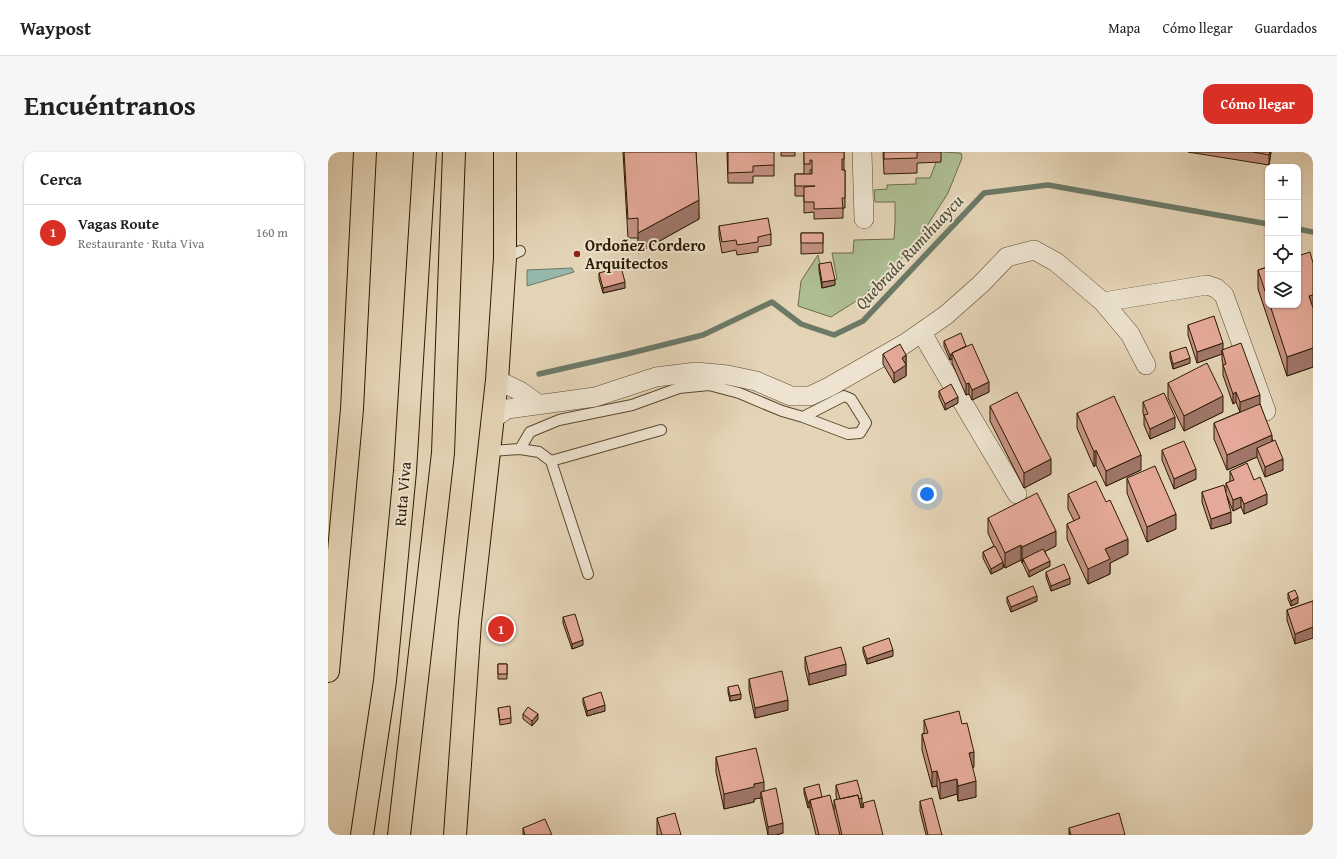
<!DOCTYPE html>
<html lang="es">
<meta charset="utf-8">
<style>
body{margin:0;font-family:"Gentium Book Plus",serif;background:#f6f6f6;color:#202124}
.controls{position:absolute;right:12px;top:12px;display:grid;overflow:hidden;border-radius:8px;box-shadow:0 1px 3px #0004}
.controls button{width:36px;height:36px;display:grid;place-items:center;padding:0;border:0;border-bottom:1px solid #e0e0e0;background:#fff;color:#202124;font:20px sans-serif}
.you{position:absolute;left:599px;top:342px;width:14px;height:14px;margin:-10px;border:3px solid #fff;border-radius:50%;background:#1a73e8;box-shadow:0 0 0 6px #1a73e833}
.badge{display:grid;place-items:center;width:26px;height:26px;border-radius:50%;background:#d93025;color:#fff;font-size:13px;font-weight:700}
.pin{position:absolute;translate:-50% -50%;border:2px solid #fff;box-shadow:0 1px 4px #0006}
.list{margin:0;padding:0;list-style:none}
h2{display:flex;justify-content:space-between;align-items:center;height:52px;margin:0;padding:0 16px;font-size:17px}
h2 small{font-size:13px;font-weight:400;color:#757577}
.list li{display:grid;grid-template-columns:26px 1fr auto;gap:12px;align-items:center;box-sizing:border-box;height:56px;padding:0 16px;border-top:1px solid #e0e0e0}
.list b{display:block;font-size:15px;white-space:nowrap}
.list p{margin:0;font-size:13px;white-space:nowrap;color:#757577}
.list em{font-size:13px;font-style:normal;color:#757577}
.icon{flex:none;width:22px;height:22px;fill:none;stroke:currentColor;stroke-width:2;stroke-linecap:round;stroke-linejoin:round}
.map{position:relative;flex:none;width:985px;height:683px;overflow:hidden;border-radius:12px}
header{display:flex;align-items:center;gap:24px;box-sizing:border-box;height:56px;padding:0 20px;background:#fff;border-bottom:1px solid #e0e0e0}
header strong{font-size:19px}
nav{display:flex;gap:22px;margin-inline-start:auto;font-size:14px}
.intro{display:flex;align-items:center;justify-content:space-between;box-sizing:border-box;height:96px;padding:0 24px}
h1{margin:0;font-size:28px}
.button{padding:10px 18px;border-radius:12px;background:#d93025;color:#fff;font-size:14px;font-weight:700}
main{display:flex;gap:24px;padding:0 24px}
aside{flex:1;background:#fff;border-radius:12px;box-shadow:0 1px 3px #0004}
.map>svg:first-child{display:block}
.green{fill:#aebe93;stroke:#6e6c4a}
.water{fill:#96b8ab;stroke:#6c7967}
.lines{fill:none;stroke-linecap:round;stroke-linejoin:round}
.stream{stroke:#6c7967;stroke-width:5.5}
.service-casing{stroke:#5b482e;stroke-width:12}
.minor-casing{stroke:#5b482e;stroke-width:20}
.primary-casing{stroke:#2d1a01;stroke-width:24}
.trunk-casing{stroke:#2d1a01;stroke-width:24}
.service{stroke:#ede3d0;stroke-width:10}
.minor{stroke:#ede3d0;stroke-width:19}
.primary{stroke:#e4d4b6;stroke-width:22}
.trunk{stroke:#e4d4b6;stroke-width:22}
.wall{fill:#c49183;stroke:#2d1a01;fill-rule:evenodd}
.shaded-wall{fill:#a0766a;stroke:#2d1a01}
.building{fill:#e4a998;stroke:#2d1a01}
.poi-dot{fill:#8f2418;stroke:#ede3d0;stroke-width:1.5}
.labels{text-anchor:middle;stroke-width:4;stroke-linejoin:round;paint-order:stroke}
.poi-label{font-size:16px;font-weight:bold;fill:#2d1a01;stroke:#ede3d0;text-anchor:start}
.street-label{font-size:16px;fill:#2d1a01;stroke:#ede3d0}
.water-label{font-size:17px;font-style:italic;fill:#4c4934;stroke:#ede3d0}
</style>
<header>
<strong>Waypost</strong>
<nav><a>Mapa</a><a>Cómo llegar</a><a>Guardados</a></nav>
</header>
<div class="intro"><h1>Encuéntranos</h1><a class="button">Cómo llegar</a></div>
<main>
<aside>
<h2>Cerca<small></small></h2>
<ul class="list">
<li><span class="badge">1</span><div><b>Vagas Route</b><p>Restaurante · Ruta Viva</p></div><em>160 m</em></li>
</ul>
</aside>
<div class="map">
<svg width="985" height="683" viewBox="0 0 985 683">
<rect width="100%" height="100%" fill="#e4d4b6"/>
<filter id="stains"><feTurbulence type="fractalNoise" baseFrequency=".005" numOctaves="4"/><feColorMatrix values="0 0 0 0 .2 0 0 0 0 .09 0 0 0 0 .02 0 0 0 .5 -.17"/></filter>
<radialGradient id="worn" r=".72"><stop offset=".6" stop-color="#630" stop-opacity="0"/><stop offset="1" stop-color="#630" stop-opacity=".3"/></radialGradient>
<path class="green" d="M612,0L633,1L634,6L620,41L592,85L573,107L533,146L503,165L470,154L473,129L490,103L496,131L509,127L504,101H525L526,88L566,87L567,71V50H547L546,38L559,37V33L588,32V26H602Z"/>
<path class="water" d="M244,116L246,120L199,134V118Z"/>
<g class="lines">
<path class="stream" d="M970,77L985,80
M211,222L299,202L375,183L444,150L473,172L506,183L535,169L656,41L720,33L940,72"/>
<g class="service-casing">
<path id="service" d="M177,106L192,99
M192,297L202,280L231,268L304,253L351,236L381,233L411,241L454,259L475,265L516,244L523,247L538,271L532,281L520,282L475,265
M162,299L192,297L211,300L223,309L260,422
M223,309L333,278"/>
</g>
<g class="minor-casing">
<path id="minor" d="M534,0L536,67
M775,150L879,133L888,136L896,143L938,259
M594,180L603,197L689,342
M169,228L192,239L210,252
M166,266L179,257L267,245L328,225L368,220L400,223L428,229L463,244H482L501,235L578,191L618,163L653,132L679,105L706,98L728,110L775,150L802,182L818,213"/>
</g>
<g class="primary-casing">
<path id="primary" d="M0,519L24,257L37,0
M127,683L142,470L169,228L177,106V0"/>
</g>
<g class="trunk-casing">
<path id="trunk" d="M34,683L57,529L77,319L97,0
M71,683L115,301L126,0"/>
</g>
<use href="#service" class="service"/>
<use href="#minor" class="minor"/>
<use href="#primary" class="primary"/>
<use href="#trunk" class="trunk"/>
</g>
<path class="wall" d="M295,0H368L371,67L310,101V86H300Z
M399,0L446,13V24H425V31H400Z
M453,0H467V4H453Z
M476,0H516V18H514H517V56H515V66L486,67V60L476,61V44H467V22H476ZM482,18H484V22H482Z
M555,0H613V10L589,11V21L556,22Z
M860,0H943L941,13Z
M391,74L443,82V93L430,95V100L409,103L408,98L394,101L391,84Z
M473,81H495V101L473,102Z
M985,111V215L959,224L930,137V118L940,115V153H970Z
M491,112L507,133L494,136L491,118Z
M271,121L297,136L275,141L271,127Z
M860,173L895,197L932,252L955,318L937,325L929,305L899,318L886,287V271L912,260L908,250L905,252L895,223V213L894,208V202L869,211L860,183Z
M616,189L638,194L661,240L644,248L641,242L638,243L624,211V207L622,208L616,194Z
M842,200L862,211L845,217L842,206Z
M555,202L578,203V224L566,231L555,212Z
M840,231L895,260L856,279L840,246Z
M611,239L630,251L617,258L611,245Z
M815,250L847,276L822,287L816,273V264L815,261Z
M662,254L723,322L696,336L662,269Z
M749,261L813,318L778,334L768,313L766,315L749,276Z
M834,298L868,327L846,337L834,308Z
M902,319L926,328L939,352L916,362L913,355L905,359L899,344L903,371L883,377L874,350V340H898V331L902,330Z
M799,326L848,377L819,390L799,341Z
M740,342L800,402L782,411V422L760,432L739,387V372L746,369L740,357Z
M660,366L728,394L717,399L722,414L701,425L693,408L677,416L675,412V416L663,422L655,406V400L666,394L660,381Z
M718,420L742,432L723,439L718,425Z
M960,441L970,451L963,454L960,447Z
M679,445L709,449L683,460L679,450Z
M985,449L967,492L959,468V458Z
M235,465L255,493L244,497L235,471Z
M535,495L565,504L539,512L535,500Z
M477,505L518,523L481,533L477,516Z
M170,512H179V527H170Z
M421,527L460,558L427,566L421,538Z
M400,535L413,547L402,549L400,540Z
M255,546L277,559L259,564L255,551Z
M170,556L183,566V571L172,573Z
M195,562L210,567L204,574L195,567Z
M596,568L646,615L644,616L648,645L630,649L629,642L612,647L609,634L604,635L594,598V582H596Z
M388,605L436,639L455,681L448,683H440L433,650V646L426,647V650L396,657L388,620Z
M508,633L534,656H535V651L555,683H488L482,658V655L480,656L476,641V636L494,645L506,658V648H509L508,643Z
M592,649L614,683H598L592,659Z
M329,666L353,683H329Z
M195,676L224,683H195Z
M741,676L797,683H741Z"/>
<path class="shaded-wall" d="M942,0H943L941,13V3Z
M371,48V67L310,101V81Z
M507,128V133L494,136V130Z
M297,130V136L275,141V136Z
M985,132V162L981,144Z
M895,191V202L894,198V202L869,211V200Z
M985,196V215L959,224V205Z
M624,202V207L622,208V203Z
M578,203V224L566,231V221L574,206Z
M862,206V211L845,217V212Z
M661,230V240L644,248V238Z
M641,231V242L638,243V232Z
M908,240V250L905,252V242Z
M932,243V253L912,261V250Z
M895,244V260L856,279V264Z
M630,245V251L617,258V252Z
M847,265V276L822,287V277Z
M944,283V299L929,296V305L899,318V303Z
M768,298V313L766,315V300Z
M813,303V318L778,334V319Z
M723,307V322L696,336V321Z
M955,307V318L937,325V315Z
M868,317V327L846,337V327Z
M939,342V352L916,362V352Z
M913,345V355L905,359V348Z
M903,360V371L883,377V367Z
M848,362V377L819,390V375Z
M728,379V394L696,410L695,407L694,411V395Z
M800,387V402L782,411V422L760,432V417L777,397Z
M693,393V408L677,416V401Z
M722,409V414L701,425V419Z
M675,410V416L663,422V417Z
M742,426V432L723,439V434Z
M709,444V449L683,460V455Z
M970,445V451L963,454V449Z
M985,475V486L967,492V482Z
M255,488V493L244,497V492Z
M565,498V504L539,512V507Z
M518,512V523L481,533V522Z
M413,542V547L402,549V544Z
M460,548V558L427,566V556Z
M277,553V559L259,564V559Z
M210,562V567L204,574V569Z
M646,600V615L641,616V601Z
M609,619V634L604,635V620Z
M629,627V642L612,647V631Z
M648,629V645L630,649V634Z
M436,630V645L433,640V646L426,647V650L396,657V642L426,632Z
M534,646V656L513,651Z
M480,650H482V655L480,656Z
M455,671V681L448,683H440V675Z"/>
<path class="building" d="M296,0H368L371,48L310,81V66L300,67Z
M400,0H446V13L425,14V20L400,21Z
M476,0H516V7H514V18H517V46H514L515,56L486,57V50H476V35L487,34H467V22H484V8H482V12H476Z
M556,0H589V6L556,7Z
M925,0H942L941,3Z
M440,66L443,82L430,85V90L409,93L408,88L394,90L391,74Z
M473,81H495V91H473Z
M982,100L985,111V143L981,144L985,156V196L959,205L942,153H970V104Z
M503,110L507,128L494,130L491,112Z
M293,115L297,130L275,136L271,121Z
M940,115V148L930,118Z
M886,164L895,191L869,200L860,173Z
M633,181L638,194L624,201V202L622,203L616,189Z
M913,191L932,243L912,250L908,240L905,242L895,213L898,212L894,198Z
M572,192L578,203L574,206L578,213L566,221L555,202Z
M644,192L661,230L644,238L641,231L638,232L624,201Z
M858,195L862,206L845,212L842,200Z
M879,211L895,244L856,264L840,231Z
M623,232L630,245L617,252L611,239Z
M689,240L723,307L696,321L662,254Z
M836,241L847,265L822,277L816,263L820,262L815,250Z
M786,244L813,303L778,319L768,298L766,300L749,261Z
M932,252L944,283L899,303L886,271Z
M947,288L955,307L937,315L929,296Z
M856,289L868,317L846,327L834,298Z
M919,311L926,328L932,325L939,342L916,352L913,345L905,348L898,331L906,328L902,319Z
M827,314L848,362L819,375L799,326Z
M768,329L778,350L782,348L800,387L777,397L782,407L760,417L739,372L752,366L740,342Z
M896,333L903,360L883,367L874,340Z
M709,341L728,379L694,395L693,393L677,401L660,366Z
M667,394L675,410L663,417L655,400Z
M715,397L722,409L701,419L695,407Z
M736,412L742,426L723,434L718,420Z
M705,434L709,444L683,455L679,445Z
M967,438L970,445L963,449L960,441Z
M985,449V475L967,482L959,458Z
M247,462L255,488L244,492L235,465Z
M561,486L565,498L539,507L535,495Z
M513,495L518,512L481,522L477,505Z
M170,512H179V522H170Z
M454,519L460,548L427,556L421,527Z
M410,533L413,542L402,544L400,535Z
M273,540L277,553L259,559L255,546Z
M182,554L183,566L172,568L170,556Z
M200,555L210,562L204,569L195,562Z
M631,559L634,572L639,571L646,600L641,601L648,629L630,634L629,627L612,631L609,619L604,620L594,582L600,581L596,568Z
M428,596L436,630L426,632V635L396,642L388,605Z
M529,628L534,646L531,647L530,643L512,647L508,633Z
M491,632L494,645L482,648V650H480L476,636Z
M448,636L455,671L440,675L433,640Z
M502,643L512,683H491L482,648Z
M530,643L533,656L536,655L535,651L546,648L555,683H514L506,648Z
M604,646L614,683H600L592,649Z
M347,661L353,683H334L329,666Z
M791,661L797,683H743L741,676Z
M217,667L224,683H197L195,676Z"/>
<circle class="poi-dot" cx="249" cy="102" r="4"/>
<g class="labels">
<g class="poi-label">
<text x="257" y="99">Ordoñez Cordero<tspan x="257" dy="18">Arquitectos</tspan></text>
</g>
<g class="street-label">
<text transform="translate(74 342) rotate(-85)" y="6">Ruta Viva</text>
</g>
<g class="water-label">
<text transform="translate(581 100) rotate(-47)" y="6">Quebrada Rumihuaycu</text>
</g>
</g>
<rect width="100%" height="100%" filter="url(#stains)"/>
<rect width="100%" height="100%" fill="url(#worn)"/>
</svg>
<div class="controls">
<button>+</button>
<button>−</button>
<button><svg class="icon" aria-label="locate" viewBox="0 0 24 24"><circle cx="12" cy="12" r="6"/><path d="M12 2v4M12 18v4M2 12h4M18 12h4"/></svg></button>
<button><svg class="icon" aria-label="layers" viewBox="0 0 24 24"><path d="M12 4l9 5-9 5-9-5zM3 14l9 5 9-5"/></svg></button>
</div>
<div class="you"></div>
<div class="pin badge" style="left:173px;top:477px">1</div>
</div>
</main>
